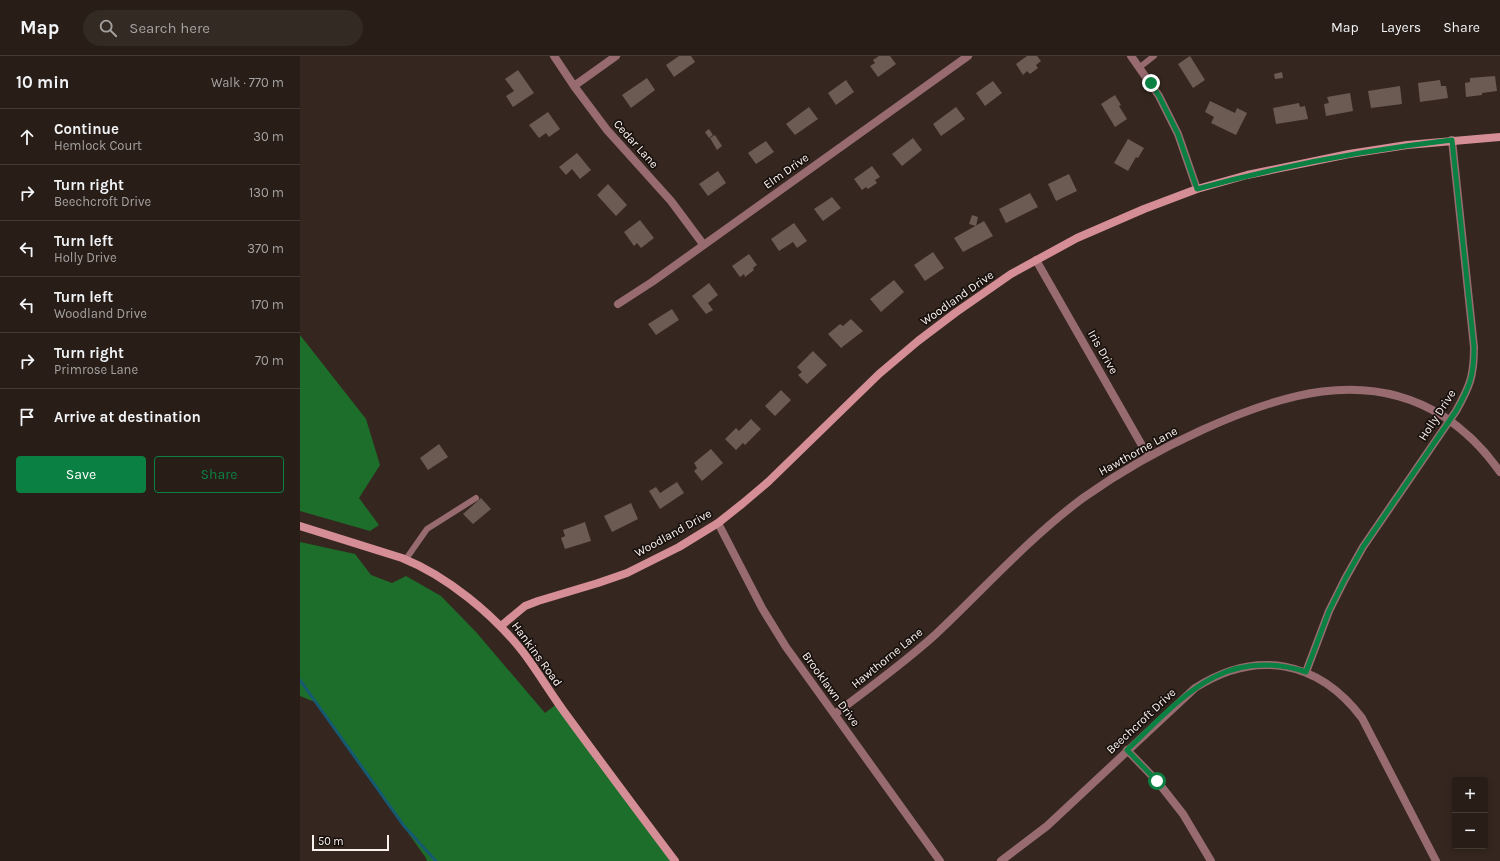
<!DOCTYPE html>
<meta charset="utf-8">
<style>
body{margin:0;font-family:Karla,sans-serif;background:#342a24;color:#f1f3f6}
.controls{position:absolute;right:12px;bottom:12px;display:grid;overflow:hidden;border-radius:4px;box-shadow:0 2px 6px #0003}
.controls button{width:36px;height:36px;display:grid;place-items:center;padding:0;border:0;border-bottom:1px solid #443b36;background:#281d17;color:#f1f3f6;font:20px sans-serif}
.scale{position:absolute;left:12px;bottom:10px;width:77px;box-sizing:border-box;padding-left:4px;border:2px solid #fbf1ec;border-top:0;font-size:11px;line-height:14px;white-space:nowrap;color:#fbf1ec;-webkit-text-stroke:3px #18110e;paint-order:stroke}
.stop{position:absolute;width:12px;height:12px;margin:-9px;border:3px solid #0b8043;border-radius:50%;background:#fff}
.stop.end{background:#0b8043;border-color:#fff;box-shadow:0 1px 4px #0008}
.list{margin:0;padding:0;list-style:none}
h2{display:flex;justify-content:space-between;align-items:center;height:52px;margin:0;padding:0 16px;font-size:17px}
h2 small{font-size:13px;font-weight:400;color:#a5a2a1}
.list li{display:grid;grid-template-columns:26px 1fr auto;gap:12px;align-items:center;box-sizing:border-box;height:56px;padding:0 16px;border-top:1px solid #443b36}
.list b{display:block;font-size:15px;white-space:nowrap}
.list p{margin:0;font-size:13px;white-space:nowrap;color:#a5a2a1}
.list em{font-size:13px;font-style:normal;color:#a5a2a1}
.actions{display:flex;gap:8px;padding:12px 16px}
.actions a{flex:1;padding:9px 0;border:1px solid #0b8043;border-radius:4px;text-align:center;font-size:14px;color:#0b8043}
.actions .main{background:#0b8043;color:#fff}
.icon{flex:none;width:22px;height:22px;fill:none;stroke:currentColor;stroke-width:2;stroke-linecap:round;stroke-linejoin:round}
.map{position:relative;flex:none;width:1200px;height:805px;overflow:hidden}
header{display:flex;align-items:center;gap:24px;box-sizing:border-box;height:56px;padding:0 20px;background:#281d17;border-bottom:1px solid #443b36}
header strong{font-size:19px}
nav{display:flex;gap:22px;margin-inline-start:auto;font-size:14px}
.search{width:280px;height:36px;background:#342a24;display:flex;align-items:center;gap:10px;box-sizing:border-box;padding:0 14px;border-radius:22px;color:#a5a2a1;font-size:15px}
main{display:flex}
aside{flex:1;background:#281d17}
.map>svg:first-child{display:block}
.forest{fill:#1d6e2b}
.lines{fill:none;stroke-linecap:round;stroke-linejoin:round}
.stream{stroke:#155a72;stroke-width:3}
.building{fill:#6c5b53}
.lane{stroke:#976b6f;stroke-width:6}
.street{stroke:#976b6f;stroke-width:8}
.secondary{stroke:#d58e96;stroke-width:8}
.route{stroke:#0b8043;stroke-width:5}
.labels{text-anchor:middle;stroke-width:3.5;stroke-linejoin:round;paint-order:stroke}
.street-label{font-size:12px;fill:#fbf1ec;stroke:#18110e}
</style>
<header>
<strong>Map</strong>
<div class="search"><svg class="icon" aria-label="search" viewBox="0 0 24 24"><circle cx="10" cy="10" r="6"/><path d="M15 15l6 6"/></svg>Search here</div>
<nav><a>Map</a><a>Layers</a><a>Share</a></nav>
</header>
<main>
<aside>
<h2>10 min<small>Walk · 770 m</small></h2>
<ul class="list">
<li><svg class="icon" aria-label="ahead" viewBox="0 0 24 24"><path d="M12 20V5M6 11l6-6 6 6"/></svg><div><b>Continue</b><p>Hemlock Court</p></div><em>30 m</em></li>
<li><svg class="icon" aria-label="right" viewBox="0 0 24 24"><path d="M7 20v-9h11M14 6l5 5-5 5"/></svg><div><b>Turn right</b><p>Beechcroft Drive</p></div><em>130 m</em></li>
<li><svg class="icon" aria-label="left" viewBox="0 0 24 24"><path d="M17 20v-9H6M10 6l-5 5 5 5"/></svg><div><b>Turn left</b><p>Holly Drive</p></div><em>370 m</em></li>
<li><svg class="icon" aria-label="left" viewBox="0 0 24 24"><path d="M17 20v-9H6M10 6l-5 5 5 5"/></svg><div><b>Turn left</b><p>Woodland Drive</p></div><em>170 m</em></li>
<li><svg class="icon" aria-label="right" viewBox="0 0 24 24"><path d="M7 20v-9h11M14 6l5 5-5 5"/></svg><div><b>Turn right</b><p>Primrose Lane</p></div><em>70 m</em></li>
<li><svg class="icon" aria-label="arrive" viewBox="0 0 24 24"><path d="M6 21V4h12l-3 4 3 4H6"/></svg><div><b>Arrive at destination</b></div></li>
</ul>
<div class="actions"><a class="main">Save</a><a>Share</a></div>
</aside>
<div class="map">
<svg width="1200" height="805" viewBox="0 0 1200 805">
<rect width="100%" height="100%" fill="#35271f"/>
<path class="forest" d="M0,279L66,363L80,409L59,442L79,469L70,475L0,455Z
M0,486L55,498L71,519L92,527L106,520L141,540L176,576L245,657L258,647L374,805H127L126,802L15,646L0,640Z"/>
<g class="lines">
<path class="stream" d="M0,624L104,770L136,805"/>
</g>
<path class="building" d="M379,0H391L395,6L374,21L366,9Z
M579,0H590L596,8L578,21L570,10L575,7L573,4Z
M727,0H737L741,5L736,9L738,12L730,18L727,15L723,19L716,8Z
M890,0L905,24L893,32L878,8Z
M218,14L234,37L213,51L206,40L214,35L205,23Z
M982,16L983,22L975,23L974,18Z
M1195,20L1197,35L1182,37V39L1166,41L1165,27L1170,26V22Z
M347,22L355,34L331,52L322,39Z
M546,24L554,36L536,49L528,37Z
M1140,24L1141,30H1146L1148,42L1120,46L1118,27Z
M693,25L702,37L685,50L676,37Z
M1100,30L1102,48L1071,52L1068,35Z
M1050,37L1053,55L1026,60L1024,48L1029,47L1027,41Z
M815,39L821,49L819,50L827,63L815,71L801,48Z
M910,45L935,57L937,52L947,57L936,79L911,67L914,61L905,56Z
M999,47L1000,51L1005,50L1008,63L976,68L973,52Z
M509,51L518,63L495,79L486,68Z
M656,51L665,63L641,80L633,68Z
M248,56L260,73L249,81L246,77L239,82L229,69Z
M409,73L413,79L409,82L405,76Z
M415,79L422,90L417,94L410,82Z
M613,82L622,94L602,110L592,98Z
M828,83L844,92L838,102L836,101L828,115L814,107Z
M466,85L474,96L456,108L448,97Z
M277,97L291,114L280,123L272,113L266,119L259,111Z
M572,110L580,121L575,124L577,127L568,133L566,131L562,134L554,123Z
M418,115L426,127L408,140L399,128Z
M769,118L777,135L756,145L748,128Z
M308,128L327,149L316,160L297,139Z
M730,137L738,151L706,167L699,153Z
M532,141L541,152L523,165L514,153Z
M672,159L678,161L676,170L669,168Z
M340,164L354,182L341,192L337,187L334,190L324,176Z
M684,165L693,180L663,196L654,182Z
M494,167L507,185L497,192L493,186L479,195L471,183Z
M633,196L644,212L625,225L614,209Z
M449,198L457,209L453,212L454,214L445,221L444,218L440,221L432,210Z
M594,224L604,236L581,256L570,243Z
M409,227L418,239L408,247L413,254L406,258L392,240Z
M372,253L379,264L356,279L348,268Z
M551,263L563,275L541,292L528,278L540,268L543,270Z
M513,295L527,309L507,328L498,319L502,316L497,311Z
M481,334L491,344L475,360L465,350Z
M451,363L461,373L445,389L443,387L436,394L425,383L436,372L439,375Z
M139,388L148,401L128,414L120,402Z
M411,393L423,407L402,425L394,415L397,412L394,407Z
M377,426L384,437L360,453L349,435L356,431L360,437Z
M181,442L191,453L173,468L163,458Z
M331,447L338,463L312,476L304,460Z
M285,466L291,485L265,493L261,482L265,480L263,474Z"/>
<g class="lines">
<path class="lane" d="M840,11L854,0
M106,503L127,473L176,442"/>
<path class="street" d="M254,0L274,30L307,74L371,145L403,188
M831,0L859,40L878,78L897,133
M274,30L316,0
M736,204L848,400
M318,248L352,226L668,0
M418,467L462,552L486,591L640,805
M1006,616L1029,555L1045,523L1063,491L1156,355C1170,330 1174,320 1174,291L1152,84
M535,658C569,632 604,607 636,578C685,532 729,482 783,442C821,415 860,393 902,374C979,339 1065,311 1143,360C1166,375 1184,393 1200,416
M827,694L857,725L883,758L911,805
M701,805L747,770L895,632C956,593 1018,604 1062,662L1136,805"/>
<path class="secondary" d="M0,470L102,502C147,520 193,558 223,596C239,617 252,640 268,661C303,709 339,757 375,805
M201,570L225,550L238,545L298,527L327,517L379,491L418,467L442,448L468,426L579,318L618,285L655,257L711,218L777,182L844,153L897,133L947,119L1049,98L1107,89L1200,81"/>
</g>
<g class="lines">
<path class="route" d="M851,27L859,40L878,78L897,133C981,110 1065,94 1152,84L1174,291C1174,320 1170,330 1156,355L1063,491L1045,523L1029,555L1006,616C923,589 881,643 827,694L857,725"/>
</g>
<g class="labels">
<g class="street-label">
<text transform="translate(336 88) rotate(48)" y="4">Cedar Lane</text>
<text transform="translate(486 115) rotate(-35)" y="4">Elm Drive</text>
<text transform="translate(657 242) rotate(-35)" y="4">Woodland Drive</text>
<text transform="translate(803 296) rotate(60)" y="4">Iris Drive</text>
<text transform="translate(1137 359) rotate(-57)" y="4">Holly Drive</text>
<text transform="translate(838 395) rotate(-29)" y="4">Hawthorne Lane</text>
<text transform="translate(373 477) rotate(-29)" y="4">Woodland Drive</text>
<text transform="translate(237 598) rotate(54)" y="4">Hankins Road</text>
<text transform="translate(587 602) rotate(-39)" y="4">Hawthorne Lane</text>
<text transform="translate(531 633) rotate(54)" y="4">Brooklawn Drive</text>
<text transform="translate(841 665) rotate(-43)" y="4">Beechcroft Drive</text>
</g>
</g>
</svg>
<div class="controls">
<button>+</button>
<button>−</button>
</div>
<div class="scale">50 m</div>
<div class="stop" style="left:857px;top:725px"></div>
<div class="stop end" style="left:851px;top:27px"></div>
</div>
</main>
